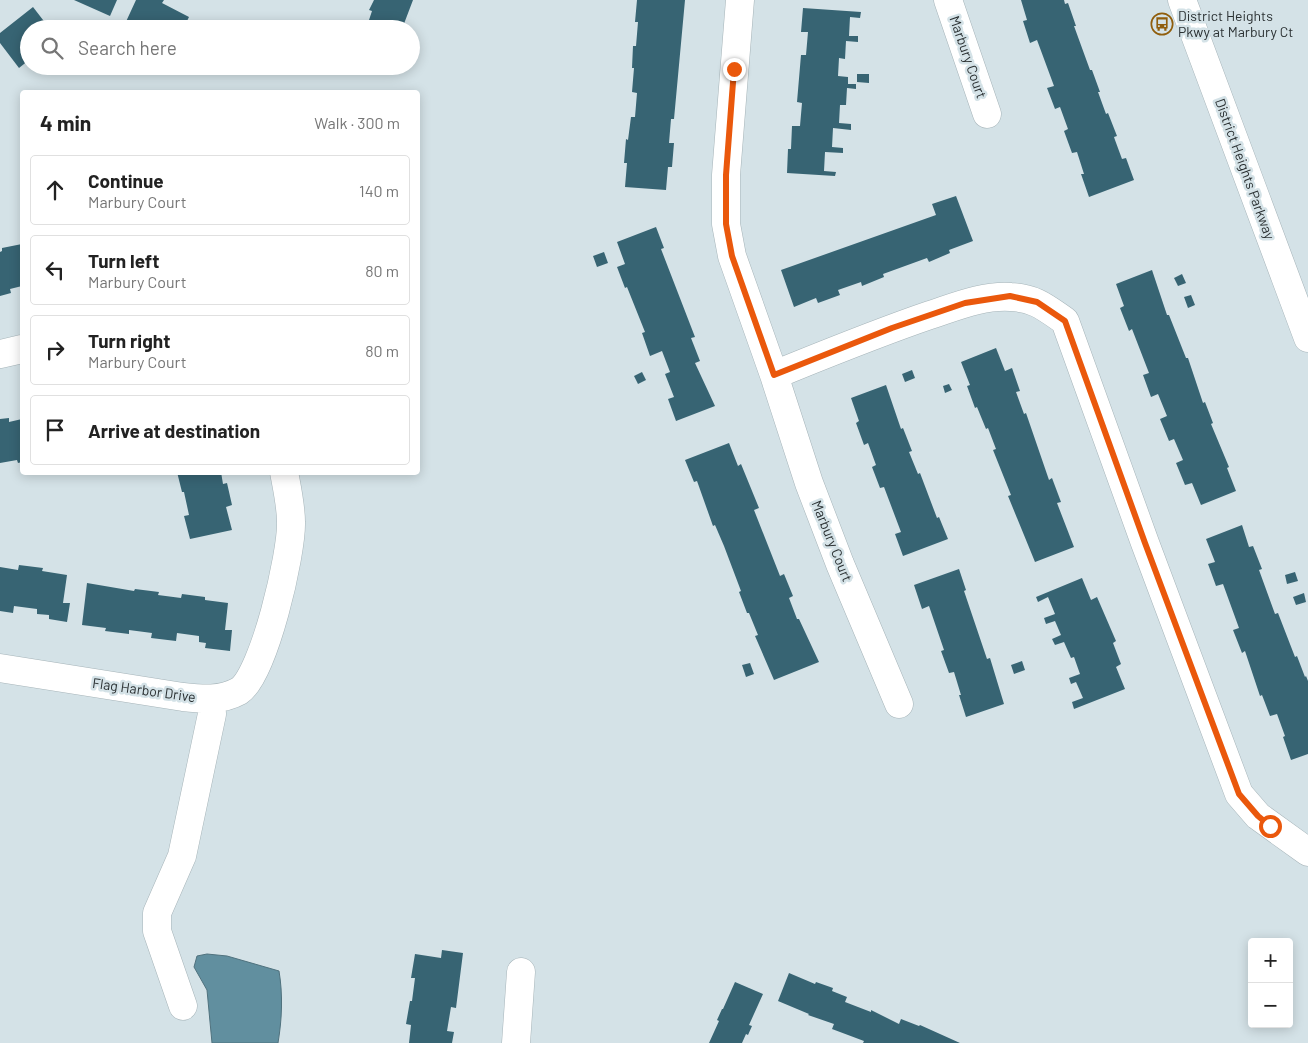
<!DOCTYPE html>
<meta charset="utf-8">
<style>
body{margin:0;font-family:Barlow,sans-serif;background:#f6f6f6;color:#222}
.controls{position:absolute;right:15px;bottom:15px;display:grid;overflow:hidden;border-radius:5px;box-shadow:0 2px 12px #0003}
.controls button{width:45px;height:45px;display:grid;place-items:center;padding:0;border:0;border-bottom:1px solid #e0e0e0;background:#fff;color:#222;font:25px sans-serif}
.stop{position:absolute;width:15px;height:15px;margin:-11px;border:4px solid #ea580c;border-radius:50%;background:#fff}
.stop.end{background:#ea580c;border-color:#fff;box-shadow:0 1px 5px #0008}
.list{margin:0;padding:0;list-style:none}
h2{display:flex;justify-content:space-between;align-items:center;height:65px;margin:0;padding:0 20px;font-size:21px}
h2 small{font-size:16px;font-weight:400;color:#767676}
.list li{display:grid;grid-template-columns:32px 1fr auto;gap:15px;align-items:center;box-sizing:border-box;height:70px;margin:0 10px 10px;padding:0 10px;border:1px solid #e0e0e0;border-radius:5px}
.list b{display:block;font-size:19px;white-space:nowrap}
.list p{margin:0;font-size:16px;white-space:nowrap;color:#767676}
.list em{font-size:16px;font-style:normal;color:#767676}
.icon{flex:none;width:28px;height:28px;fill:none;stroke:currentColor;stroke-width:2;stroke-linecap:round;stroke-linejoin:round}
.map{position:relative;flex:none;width:1308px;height:1043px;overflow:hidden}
.search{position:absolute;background:#fff;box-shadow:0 2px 12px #0003;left:20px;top:20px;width:400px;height:55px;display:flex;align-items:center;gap:12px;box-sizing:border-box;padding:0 18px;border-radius:28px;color:#767676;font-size:19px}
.panel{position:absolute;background:#fff;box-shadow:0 2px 12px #0003;left:20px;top:90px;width:400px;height:385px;border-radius:5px}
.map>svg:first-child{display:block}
.water{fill:#618f9f;stroke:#50727e}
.building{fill:#376473}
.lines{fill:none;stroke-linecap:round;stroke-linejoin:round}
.street-casing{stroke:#a6b4b9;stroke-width:29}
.secondary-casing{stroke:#a6b4b9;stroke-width:29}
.street{stroke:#fff;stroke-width:28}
.secondary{stroke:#fff;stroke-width:28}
.route{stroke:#ea580c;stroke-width:6}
.labels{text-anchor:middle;stroke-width:5;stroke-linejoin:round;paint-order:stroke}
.poi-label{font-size:14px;fill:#2a3032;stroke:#d4e2e7;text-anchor:start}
.street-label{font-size:14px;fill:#2a3032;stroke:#d4e2e7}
</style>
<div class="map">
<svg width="1308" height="1043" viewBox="0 0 1308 1043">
<rect width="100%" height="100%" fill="#d4e2e7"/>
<path class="water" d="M207,954L227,956L279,971C283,995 282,1019 278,1043H212L207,990L194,967L197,956Z"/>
<path class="building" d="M74,0H117L110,16Z
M136,0H164L162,3L189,17L183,29H131L124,26Z
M374,0H413L402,29H383L368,23L372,11L369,10Z
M637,0H685L674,119H671L669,143H674L672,167H668L666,190L625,187L627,163H624L626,139L628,140L631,117H635L637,93L632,92L634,68H632L633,46H636L638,22H635Z
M1021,0H1064L1065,4L1068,3L1076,26H1074L1090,70H1092L1100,92H1098L1106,114L1108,113L1117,136L1114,137L1115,140L1122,159L1126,158L1134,180L1089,197L1081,174H1084L1077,152L1072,153L1064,131L1068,129L1060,107L1055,109L1047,88L1054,86L1037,40L1030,43L1023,21L1027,20Z
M33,7L50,29H29V60L19,68L0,43V33Z
M803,8L861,12L860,18L850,17L849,36H858V42L846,41L845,59L839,58L838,76L848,77V84H856V89L847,88L846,105H840L839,123L851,124V130L833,128L832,147L843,148V153L825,152L824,171L836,172L835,176L787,173L788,149H791L792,126H800L802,103L797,102L801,55H806L808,32H801Z
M203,24L221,28V29H202Z
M321,24L322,29H308L307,27Z
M211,66H252L250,74L226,68L225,70Z
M280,66H301V67L281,71Z
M857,74H869V83L857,82Z
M956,196L973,241L949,250L950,253L929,262L927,258L883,274L884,277L862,286L861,282L838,290L840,295L818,303L816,298L794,307L781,270L936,215L932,204Z
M656,227L664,248L661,249L695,337L691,338L700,361L695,363L715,406L676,421L668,399L674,397L665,374L670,372L662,351L650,356L642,333L645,332L627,287L625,288L617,267L625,264L617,242Z
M22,244V286L10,289L11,293L0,296V252L2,251V248Z
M604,252L608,263L597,267L593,256Z
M1152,270L1167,315H1169L1186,358H1188L1203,403L1205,402L1213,423L1211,424L1229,467L1227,468L1236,491L1201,505L1192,483L1185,485L1176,463L1183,460L1174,439L1169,441L1160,419L1167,416L1158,394L1151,397L1143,375L1149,373L1132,329L1129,331L1120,308L1124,306L1116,284Z
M1182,274L1186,283L1178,286L1174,278Z
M1191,295L1195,305L1188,308L1184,297Z
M996,348L1005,371L1012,368L1020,391L1016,392L1024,414L1026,413L1049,480L1052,478L1061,502L1057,503L1074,547L1035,562L1008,496L1011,495L993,450L996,449L988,428L986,429L977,407L975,408L967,386L970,385L961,362Z
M912,370L915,378L905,382L902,374Z
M642,372L646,380L638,384L634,376Z
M949,384L952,390L945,393L943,386Z
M886,385L901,429L903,428L912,451L909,452L918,474L920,473L937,518L939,517L948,539L903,556L895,534L901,532L884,487L880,488L872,467L876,465L868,443L864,445L856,423L859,421L851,398Z
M9,418V422L22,419V462L18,463L17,460L0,463V419Z
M729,443L738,466L741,464L759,508L754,510L780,576L784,574L793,596L789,598L797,619H799L819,662L774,680L755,636L758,635L749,613H747L739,592L741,591L724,546L715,525L713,526L697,481L694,482L685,460Z
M177,472H221L223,484L227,483L232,505L226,507L232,530L190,539L184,516L189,515L184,492H182Z
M1242,525L1249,547L1253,546L1262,569L1259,570L1275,614L1278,613L1295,657L1297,656L1305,677L1306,676L1308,681V754L1291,760L1283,737L1285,736L1277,714L1270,716L1262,695L1260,696L1245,651L1242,653L1233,630L1239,628L1223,584L1216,586L1208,564L1215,562L1206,539Z
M19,565L43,568L42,571L67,575L63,603H70L67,622L49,619V615L37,614V609L14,606L13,613L0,611V567L18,570Z
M959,569L966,590L964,591L987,659L990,658L1004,704L966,717L959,695H961L954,672L949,673L941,651L944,650L929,606L922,609L914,585Z
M1295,572L1298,581L1287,584L1285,575Z
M1082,578L1091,600L1097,597L1116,641L1113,643L1121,664L1116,667L1125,689L1074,709L1072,702L1083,698L1076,682L1071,684L1069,678L1080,674L1074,657L1071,658L1064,642L1055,645L1052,639L1061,635L1055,621L1046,624L1044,618L1055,614L1048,597L1038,602L1036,597Z
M87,583L134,591L135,589L159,592L158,595L181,598L182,594L205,597V600L228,603L225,630H232L230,651L205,648L206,643L199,642V636L177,633L176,641L151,638L152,633L129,630V634L105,631L106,628L82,625Z
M1304,593L1306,602L1296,605L1293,597Z
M1022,661L1025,670L1014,674L1011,665Z
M750,663L754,674L746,677L742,665Z
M442,950L463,953L456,1008L451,1007L447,1031L454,1032L452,1043H409L411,1025L406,1024L410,1001H412L415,978H411L415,954L441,958Z
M789,973L815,984L816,982L833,988L832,991L847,997L845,1002L871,1012V1010L899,1024L901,1019L919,1026L920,1025L960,1043H863L864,1041L832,1029L834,1024L808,1015L809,1014L778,1001Z
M735,982L763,994L749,1025L752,1026L748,1035L746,1034L742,1043H709L719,1021L717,1020L722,1009H723Z"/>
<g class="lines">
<g class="street-casing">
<path id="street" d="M740,0L726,175V224L732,256L774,375L809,483L840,564L899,704
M948,0L987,114
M0,354L22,349
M774,375C826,354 877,333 930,315C955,307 983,295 1011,297C1035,298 1046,308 1065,321L1145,543L1239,794L1258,816L1308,852
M0,668L183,697C202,699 221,701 239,691C264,675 292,553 291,522C291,506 287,488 284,472
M183,1006L157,931V913L182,856L212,714L211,699
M516,1043L521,972"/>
</g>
<g class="secondary-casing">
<path id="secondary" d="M1182,0L1308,338"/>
</g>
<use href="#street" class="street"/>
<use href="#secondary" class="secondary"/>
</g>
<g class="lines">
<path class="route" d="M734,69L726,175V224L732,256L774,375L892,328L965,303L1010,296L1037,302L1065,321L1145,543L1239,794L1258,816L1270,826"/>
</g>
<defs>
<g id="bus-ring" transform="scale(1.125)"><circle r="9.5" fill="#d4e2e7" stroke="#905e0d" stroke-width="1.5"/><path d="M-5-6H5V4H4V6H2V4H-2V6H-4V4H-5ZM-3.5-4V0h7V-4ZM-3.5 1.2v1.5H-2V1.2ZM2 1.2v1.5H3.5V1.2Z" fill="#905e0d"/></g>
</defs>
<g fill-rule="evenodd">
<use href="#bus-ring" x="1162" y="24"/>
</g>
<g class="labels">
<g class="poi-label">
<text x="1178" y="21">District Heights<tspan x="1178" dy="16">Pkwy at Marbury Ct</tspan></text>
</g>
<g class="street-label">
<text transform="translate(968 57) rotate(71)" y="5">Marbury Court</text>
<text transform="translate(1245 169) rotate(70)" y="5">District Heights Parkway</text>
<text transform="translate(832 541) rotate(68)" y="5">Marbury Court</text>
<text transform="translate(144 690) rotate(8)" y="5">Flag Harbor Drive</text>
</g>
</g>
</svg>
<div class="controls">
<button>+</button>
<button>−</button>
</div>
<div class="stop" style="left:1270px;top:826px"></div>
<div class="stop end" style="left:734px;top:69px"></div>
<div class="search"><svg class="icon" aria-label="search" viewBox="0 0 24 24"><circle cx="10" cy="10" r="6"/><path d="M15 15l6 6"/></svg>Search here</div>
<section class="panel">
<h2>4 min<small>Walk · 300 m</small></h2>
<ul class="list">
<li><svg class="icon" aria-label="ahead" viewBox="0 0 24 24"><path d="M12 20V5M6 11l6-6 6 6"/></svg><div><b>Continue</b><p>Marbury Court</p></div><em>140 m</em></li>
<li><svg class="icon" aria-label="left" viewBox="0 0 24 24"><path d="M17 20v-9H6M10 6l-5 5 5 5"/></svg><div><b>Turn left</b><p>Marbury Court</p></div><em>80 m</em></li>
<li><svg class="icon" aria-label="right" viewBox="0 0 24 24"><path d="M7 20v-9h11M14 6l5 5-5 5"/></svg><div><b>Turn right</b><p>Marbury Court</p></div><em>80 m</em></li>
<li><svg class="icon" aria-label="arrive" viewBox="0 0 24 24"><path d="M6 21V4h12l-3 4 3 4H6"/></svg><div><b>Arrive at destination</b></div></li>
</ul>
</section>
</div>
